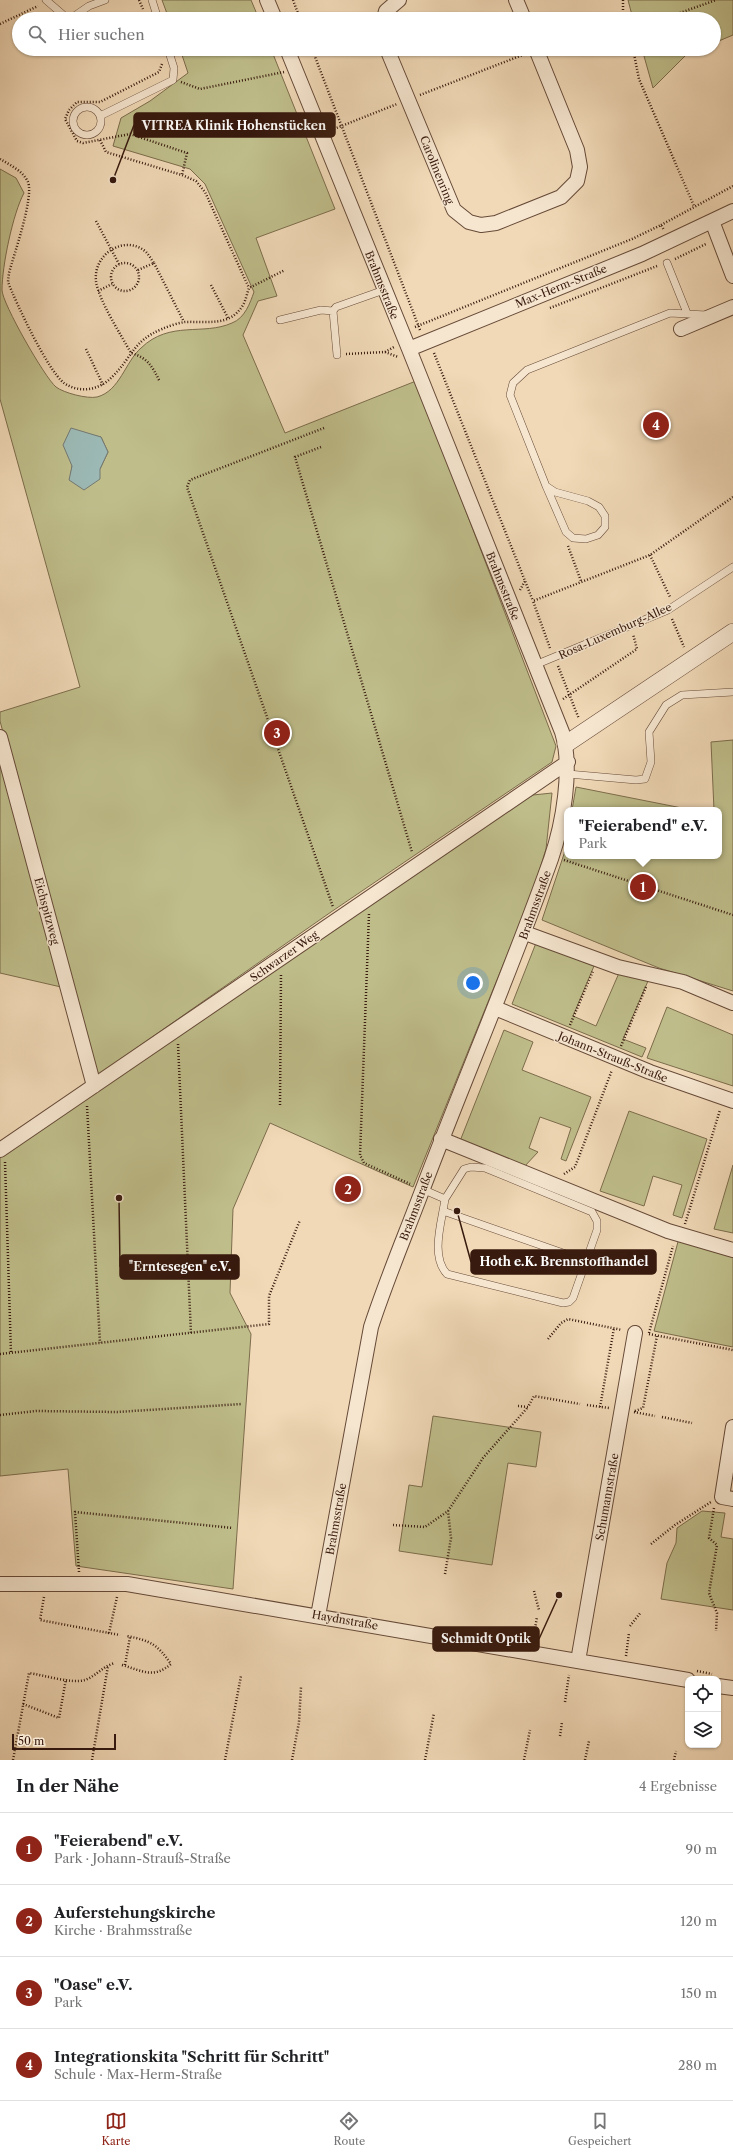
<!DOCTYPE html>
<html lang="de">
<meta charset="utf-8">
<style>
body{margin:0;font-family:"Libre Caslon Text",serif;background:#f6f6f6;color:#202124}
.controls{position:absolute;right:12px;bottom:12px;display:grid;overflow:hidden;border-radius:8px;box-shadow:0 1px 3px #0004}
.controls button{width:36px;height:36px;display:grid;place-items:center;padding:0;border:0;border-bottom:1px solid #e0e0e0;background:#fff;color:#202124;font:20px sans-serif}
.scale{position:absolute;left:12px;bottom:10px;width:104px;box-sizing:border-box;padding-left:4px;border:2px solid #381a0e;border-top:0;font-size:11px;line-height:14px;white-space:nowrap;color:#381a0e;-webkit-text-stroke:3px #f6e6d0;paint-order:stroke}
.you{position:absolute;left:473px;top:983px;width:14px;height:14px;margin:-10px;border:3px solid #fff;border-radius:50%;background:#1a73e8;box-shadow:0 0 0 6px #1a73e833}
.badge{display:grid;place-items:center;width:26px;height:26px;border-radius:50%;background:#8f2418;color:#fff;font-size:13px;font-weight:700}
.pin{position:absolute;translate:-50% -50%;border:2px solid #fff;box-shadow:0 1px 4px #0006}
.popup{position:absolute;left:564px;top:807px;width:158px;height:52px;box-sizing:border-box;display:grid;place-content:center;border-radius:8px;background:#fff;filter:drop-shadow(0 1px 3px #0005);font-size:13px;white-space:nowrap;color:#757577}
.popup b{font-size:15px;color:#202124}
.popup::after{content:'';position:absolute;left:50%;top:100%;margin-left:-8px;border:8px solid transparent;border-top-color:#fff}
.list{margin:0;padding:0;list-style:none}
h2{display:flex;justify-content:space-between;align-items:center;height:52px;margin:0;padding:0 16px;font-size:17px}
h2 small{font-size:13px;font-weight:400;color:#757577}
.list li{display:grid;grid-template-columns:26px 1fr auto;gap:12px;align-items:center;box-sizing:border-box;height:72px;padding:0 16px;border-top:1px solid #e0e0e0}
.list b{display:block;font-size:15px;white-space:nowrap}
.list p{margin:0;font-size:13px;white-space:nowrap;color:#757577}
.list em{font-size:13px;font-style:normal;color:#757577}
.icon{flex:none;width:22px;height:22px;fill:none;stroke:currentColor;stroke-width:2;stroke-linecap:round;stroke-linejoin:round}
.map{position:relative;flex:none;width:733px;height:1760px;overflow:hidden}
.search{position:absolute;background:#fff;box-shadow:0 1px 3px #0004;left:12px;right:12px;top:12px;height:44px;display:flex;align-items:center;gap:10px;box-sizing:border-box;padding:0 14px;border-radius:22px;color:#757577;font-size:15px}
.sheet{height:340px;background:#fff}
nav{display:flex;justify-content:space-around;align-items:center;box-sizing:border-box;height:56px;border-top:1px solid #e0e0e0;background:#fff;font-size:11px;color:#757577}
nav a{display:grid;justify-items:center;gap:2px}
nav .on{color:#8f2418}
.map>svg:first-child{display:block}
.green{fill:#bfbe8b;stroke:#7c6c4c;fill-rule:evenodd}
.water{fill:#9cb9b5;stroke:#747972}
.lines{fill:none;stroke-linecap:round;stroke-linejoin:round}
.service-casing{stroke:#664a38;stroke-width:8}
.minor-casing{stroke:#664a38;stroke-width:16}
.tertiary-casing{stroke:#664a38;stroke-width:18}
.path{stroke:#381a0e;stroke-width:2.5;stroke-dasharray:1 2;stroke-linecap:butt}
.service{stroke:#f6e6d0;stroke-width:7}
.minor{stroke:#f6e6d0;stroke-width:14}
.tertiary{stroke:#f6e6d0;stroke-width:17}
.labels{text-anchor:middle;stroke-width:3;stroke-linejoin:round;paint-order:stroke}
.street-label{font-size:11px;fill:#381a0e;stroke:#f6e6d0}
.leader{fill:none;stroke:#381a0e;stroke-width:1.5}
.callout-dot{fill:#381a0e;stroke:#f6e6d0;stroke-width:1.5}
.callout{fill:#381a0e;stroke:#381a0e;stroke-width:1.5}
.callout-label{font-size:12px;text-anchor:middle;font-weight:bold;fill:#fff}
</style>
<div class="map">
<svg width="733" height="1760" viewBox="0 0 733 1760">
<rect width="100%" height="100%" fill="#f1d9b7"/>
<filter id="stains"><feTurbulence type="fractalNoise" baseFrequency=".005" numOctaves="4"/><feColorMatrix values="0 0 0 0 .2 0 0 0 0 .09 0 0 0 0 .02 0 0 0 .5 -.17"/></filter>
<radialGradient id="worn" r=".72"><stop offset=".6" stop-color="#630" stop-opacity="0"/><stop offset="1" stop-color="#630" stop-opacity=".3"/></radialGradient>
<path class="green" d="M162,0H251L259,19H169Z
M628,0H733V35L714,43V19H633Z
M180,49H271L335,209L256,238L277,296L258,301L243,335L285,433L416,381L556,746L552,762L331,912L95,1077L0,721V712L80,687L0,399V169L16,178L24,193C13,213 2,266 2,290C2,303 45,378 56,387C64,393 87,399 97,397C120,391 125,362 141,348C170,320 203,336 232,323C245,318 250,303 254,292L205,184L190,169L113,146L121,118L150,101L188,73ZM87,434L101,437L108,452L100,469L70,480L72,466Z
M642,49H699L687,54L653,88Z
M733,740V991L659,968L542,920L564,854L567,838V856H719V810H714L711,742Z
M0,756L61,987L0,973Z
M576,787L692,810H572Z
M552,793L546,849L533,891L413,1187L270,1123L233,1209L230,1293L251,1334L233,1589L76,1566L68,1469L0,1476V1156L500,811L533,795Z
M536,943L594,966L573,1016L596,1026L619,973L648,981L623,1039L646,1048L642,1057L512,1004Z
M667,1007L733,1035V1086L647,1058Z
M504,1030L533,1042L522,1070L591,1097L566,1161L561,1159L571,1128L540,1117L529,1148L538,1152L524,1167L460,1141Z
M629,1111L707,1139L682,1218L673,1215L682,1185L653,1176L644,1206L600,1191Z
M733,1165V1233L714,1229Z
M679,1238L733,1253V1347L654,1331Z
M433,1416L541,1432L536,1467L508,1463L492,1565L399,1551L409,1485L422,1487Z
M702,1511L725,1513L721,1537L733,1539V1610L661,1599L667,1563L676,1543L677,1528Z"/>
<path class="water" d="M71,428L101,437L108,452L100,469V479L84,490L69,480L72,466L63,445Z"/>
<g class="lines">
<g class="service-casing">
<path id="service" d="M46,0L68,19
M152,0L158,19
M70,19L89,6L105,0
M73 121a14 14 0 1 1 28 0a14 14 0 1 1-28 0Z
M100,116L173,80L174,68L168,49
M667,263L687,313
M280,320L321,310L333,311
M337,355L333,311L336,307L384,290
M546,486L555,492L588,501L599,507L605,516V527L598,535L586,539L573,538L566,532L546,486L510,395L513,383L527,370L670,313L706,315
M535,665L668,610L733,567
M568,774L636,780L645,779L651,762L649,732L666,705L682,695L733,692
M422,1189L445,1199C442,1221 430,1256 447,1274L563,1303L569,1302L573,1298L597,1230V1221L592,1212L485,1168L471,1167L464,1169L445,1199
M443,1211L586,1261"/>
</g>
<g class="minor-casing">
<path id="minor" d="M267,0L275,19
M516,0L524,19
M384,19L386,11L399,0
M287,49L409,349L562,732C573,768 563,824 551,859C511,971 464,1080 422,1191C405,1236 386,1281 371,1327L318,1616
M387,49L454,210L469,222L481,225L496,223L561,197L577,181L580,167L577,150L536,49
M712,221L733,276
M681,329L733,307
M409,349L642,254L733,211
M0,737L94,1086
M525,933L618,967L683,982L733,1003
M495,1008L650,1072L733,1101
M441,1139L668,1231L733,1250
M0,1150C190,1021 378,890 568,762
M733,1427L722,1497L733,1499
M0,1584H127L688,1680
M578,1661L635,1333
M718,1686L733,1688"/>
</g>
<g class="tertiary-casing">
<path id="tertiary" d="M566,744L733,632"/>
</g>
<path class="path" d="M139,0L143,9
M293,0L300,19
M623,0V19
M663,19L716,0
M0,24L38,6
M312,49L420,330
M637,49L634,54L639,79L694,206
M162,64L159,72L100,102H77L69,110L65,119L77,141L83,143L130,134L187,153L182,175
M181,82L200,89L284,72
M420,95L525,54
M334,129L397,104
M100,140L106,152L182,175L196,181L205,192L249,288
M0,159C10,165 23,171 28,182C34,198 14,254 9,273L8,282C16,303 48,371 64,383C80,394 100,390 113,376C133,356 133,341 162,329C169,326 178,323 185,322C207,321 230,327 243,305C246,300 247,293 249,288L285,270
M96,221L119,264
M661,225L733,186
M675,259L706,244
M111 277a14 14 0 1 1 28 0a14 14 0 1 1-28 0Z
M154,263L184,322
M138,270L154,263C151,259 149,255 146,252C126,234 93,253 96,281C98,299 121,335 131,353C148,358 152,366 160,382
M211,285L228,318
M98,291L112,284
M550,308L657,266
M415,327L632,239L661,225L664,230
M86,349L103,385
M385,352L394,347
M434,353L533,601
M346,354L385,352L398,357
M324,428L190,480L187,487L333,907
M321,447L295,457L412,852
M568,546L581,581
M650,555L670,597
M520,590L525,581
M672,619L684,647
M550,648L533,601L650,555L733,497
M558,666L579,719
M563,699L637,649L633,634
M564,860L733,915
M369,914L360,1155L364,1163L410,1184
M570,1025L593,971
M178,1044L191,1334
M621,1046L646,987
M280,1105L281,973
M87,1106L100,1343
M5,1162L11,1353
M564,1174L575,1167L612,1070
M685,1224L720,1110
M649,1333L673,1246
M649,1334L733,1350
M548,1339L561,1323L568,1319L622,1330
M0,1354L269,1324V1296L300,1220
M587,1405L609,1408
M518,1406L528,1407L534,1396L580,1404
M600,1407L614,1328
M635,1411L643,1408L657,1336
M634,1412L655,1416
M0,1415L36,1411L117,1412L242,1404
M662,1417L692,1423
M714,1508L709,1538L717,1545L709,1593L717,1613L716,1631
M393,1525L425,1527L448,1511L483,1458L528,1407
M651,1544L675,1525L711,1502
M79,1572L75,1512L233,1528
M445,1574L451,1538L448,1511
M534,1591L539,1610
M44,1597L40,1620L109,1633
M117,1597L109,1633L120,1635
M630,1626L641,1612
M533,1640L537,1617
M626,1656L629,1633
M122,1665C143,1671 153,1679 171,1664C157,1644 151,1641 127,1636
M125,1665L130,1637
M697,1671L712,1674
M565,1702L569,1675
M23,1704L59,1718L66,1679
M560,1736L562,1722
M13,1760L29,1673C43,1675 72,1684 85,1680C96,1676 103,1666 115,1663
M92,1760L108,1666
M225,1760L241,1676
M292,1760L299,1722L301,1687
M425,1760L434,1713
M524,1760L530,1730
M585,1760L589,1741
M674,1760L676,1751"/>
<use href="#service" class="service"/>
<use href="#minor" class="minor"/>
<use href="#tertiary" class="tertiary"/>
</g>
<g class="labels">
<g class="street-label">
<text transform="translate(437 170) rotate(68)" y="4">Carolinenring</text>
<text transform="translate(382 285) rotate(68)" y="4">Brahmsstraße</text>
<text transform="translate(561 286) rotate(-22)" y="4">Max-Herm-Straße</text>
<text transform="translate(503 586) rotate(68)" y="4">Brahmsstraße</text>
<text transform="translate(615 631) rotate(-24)" y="4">Rosa-Luxemburg-Allee</text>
<text transform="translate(535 905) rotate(-70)" y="4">Brahmsstraße</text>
<text transform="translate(47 911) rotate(75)" y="4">Eichspitzweg</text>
<text transform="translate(284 956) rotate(-35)" y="4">Schwarzer Weg</text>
<text transform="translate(613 1057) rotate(22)" y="4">Johann-Strauß-Straße</text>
<text transform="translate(416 1206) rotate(-69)" y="4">Brahmsstraße</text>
<text transform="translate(607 1497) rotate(-80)" y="4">Schumannstraße</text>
<text transform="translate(336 1519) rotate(-80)" y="4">Brahmsstraße</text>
<text transform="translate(345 1620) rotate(10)" y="4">Haydnstraße</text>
</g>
</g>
<path class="leader" d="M113 180L134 125M457 1211L471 1262M119 1198L120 1267M559 1595L539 1639"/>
<g class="callout-dot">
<circle cx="113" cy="180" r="4"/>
<circle cx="457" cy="1211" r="4"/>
<circle cx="119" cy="1198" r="4"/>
<circle cx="559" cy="1595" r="4"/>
</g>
<g class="callout">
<rect x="134" y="113" width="201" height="24" rx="4"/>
<rect x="471" y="1250" width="185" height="24" rx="4"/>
<rect x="120" y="1255" width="119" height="24" rx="4"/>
<rect x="433" y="1627" width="106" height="24" rx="4"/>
</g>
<g class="callout-label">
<text x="234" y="130">VITREA Klinik Hohenstücken</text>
<text x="564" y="1266">Hoth e.K. Brennstoffhandel</text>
<text x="180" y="1271">"Erntesegen" e.V.</text>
<text x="486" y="1643">Schmidt Optik</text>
</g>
<rect width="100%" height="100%" filter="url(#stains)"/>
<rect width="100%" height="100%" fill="url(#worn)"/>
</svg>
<div class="controls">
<button><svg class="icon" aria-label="locate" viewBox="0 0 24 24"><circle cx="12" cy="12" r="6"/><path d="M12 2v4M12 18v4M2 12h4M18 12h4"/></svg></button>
<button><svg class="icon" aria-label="layers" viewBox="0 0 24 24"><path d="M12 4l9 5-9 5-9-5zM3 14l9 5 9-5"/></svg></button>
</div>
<div class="scale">50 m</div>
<div class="you"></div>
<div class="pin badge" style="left:643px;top:887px">1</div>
<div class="popup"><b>&quot;Feierabend&quot; e.V.</b>Park</div>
<div class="pin badge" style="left:348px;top:1189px">2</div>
<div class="pin badge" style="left:277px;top:733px">3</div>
<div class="pin badge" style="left:656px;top:425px">4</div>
<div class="search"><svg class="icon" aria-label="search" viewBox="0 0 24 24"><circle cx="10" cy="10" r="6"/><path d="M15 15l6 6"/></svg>Hier suchen</div>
</div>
<section class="sheet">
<h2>In der Nähe<small>4 Ergebnisse</small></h2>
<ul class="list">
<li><span class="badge">1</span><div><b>&quot;Feierabend&quot; e.V.</b><p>Park · Johann-Strauß-Straße</p></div><em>90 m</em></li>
<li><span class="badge">2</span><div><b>Auferstehungskirche</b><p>Kirche · Brahmsstraße</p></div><em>120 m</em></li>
<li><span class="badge">3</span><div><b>&quot;Oase&quot; e.V.</b><p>Park</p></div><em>150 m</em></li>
<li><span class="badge">4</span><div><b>Integrationskita &quot;Schritt für Schritt&quot;</b><p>Schule · Max-Herm-Straße</p></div><em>280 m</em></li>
</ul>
</section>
<nav>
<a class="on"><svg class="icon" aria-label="map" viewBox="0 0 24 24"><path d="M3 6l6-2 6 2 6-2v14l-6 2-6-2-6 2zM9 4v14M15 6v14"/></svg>Karte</a>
<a><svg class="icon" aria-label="directions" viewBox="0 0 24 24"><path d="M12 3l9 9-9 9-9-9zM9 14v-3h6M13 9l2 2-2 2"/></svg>Route</a>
<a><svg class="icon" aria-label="saved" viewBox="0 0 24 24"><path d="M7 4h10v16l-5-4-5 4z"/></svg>Gespeichert</a>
</nav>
